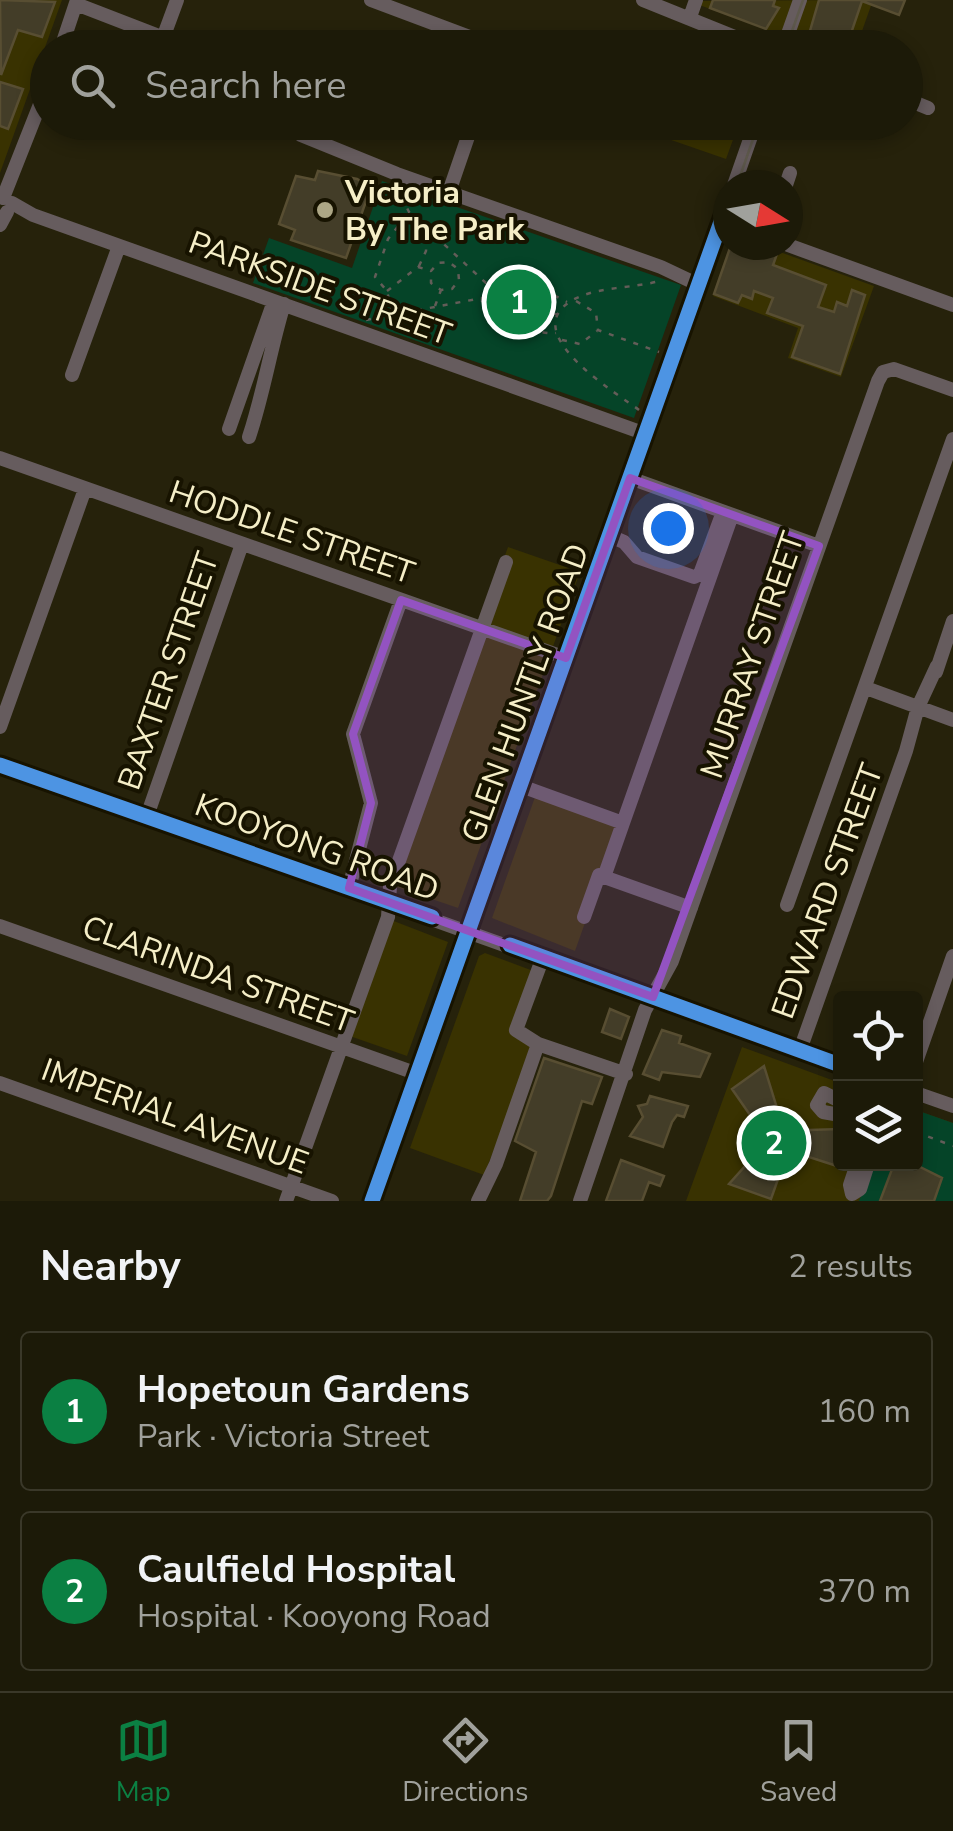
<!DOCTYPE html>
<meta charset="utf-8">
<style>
body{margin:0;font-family:"Nunito Sans",sans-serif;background:#252312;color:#f1f3f6}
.controls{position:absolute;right:30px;bottom:30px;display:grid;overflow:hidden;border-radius:10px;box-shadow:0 5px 15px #0003}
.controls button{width:90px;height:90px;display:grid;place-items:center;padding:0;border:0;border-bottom:2px solid #3a3829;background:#1c1a08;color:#f1f3f6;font:50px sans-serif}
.compass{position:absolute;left:713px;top:170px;width:90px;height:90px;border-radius:50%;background:#1c1a08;box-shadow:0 5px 15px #0003;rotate:101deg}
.you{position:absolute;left:668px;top:528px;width:35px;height:35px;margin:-25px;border:8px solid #fff;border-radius:50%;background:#1a73e8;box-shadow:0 0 0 15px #1a73e833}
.badge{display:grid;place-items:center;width:65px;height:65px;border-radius:50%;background:#0b8043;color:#fff;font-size:32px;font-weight:700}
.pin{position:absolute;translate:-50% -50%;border:5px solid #fff;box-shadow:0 2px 10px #0006}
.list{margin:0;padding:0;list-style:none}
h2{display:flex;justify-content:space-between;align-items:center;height:130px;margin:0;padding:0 40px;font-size:42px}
h2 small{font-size:32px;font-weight:400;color:#a0a19c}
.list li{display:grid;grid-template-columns:65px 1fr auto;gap:30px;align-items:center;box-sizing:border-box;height:160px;margin:0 20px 20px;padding:0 20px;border:2px solid #3a3829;border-radius:10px}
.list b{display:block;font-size:38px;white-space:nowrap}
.list p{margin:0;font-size:32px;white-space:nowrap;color:#a0a19c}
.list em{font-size:32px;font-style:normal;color:#a0a19c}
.icon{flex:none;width:55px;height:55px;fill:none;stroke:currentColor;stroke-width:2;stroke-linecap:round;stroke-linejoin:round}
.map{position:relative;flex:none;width:953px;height:1201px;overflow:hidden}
.search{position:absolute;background:#1c1a08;box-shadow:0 5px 15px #0003;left:30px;right:30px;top:30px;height:110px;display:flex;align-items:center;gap:25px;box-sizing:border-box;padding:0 35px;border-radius:55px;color:#a0a19c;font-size:38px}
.sheet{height:490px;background:#1c1a08}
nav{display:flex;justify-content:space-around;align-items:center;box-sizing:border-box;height:140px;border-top:2px solid #3a3829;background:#1c1a08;font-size:28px;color:#a0a19c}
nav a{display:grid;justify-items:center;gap:5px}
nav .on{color:#0b8043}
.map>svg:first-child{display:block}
.built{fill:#393201}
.green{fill:#054428}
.building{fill:#433d28;stroke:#584e32;stroke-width:2.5}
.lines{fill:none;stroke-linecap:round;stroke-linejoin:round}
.path{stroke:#635d58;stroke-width:2.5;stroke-dasharray:5 8;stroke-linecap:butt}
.minor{stroke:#665c5e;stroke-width:14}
.tram{stroke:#5e594c;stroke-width:2.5}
.cycleway-casing{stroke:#171300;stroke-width:21}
.cycleway{stroke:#4d94e3;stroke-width:15}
.marked{fill:#9353c1;fill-opacity:0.2;stroke:#9353c1;stroke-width:8;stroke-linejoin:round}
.poi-dot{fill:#ada785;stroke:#171300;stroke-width:4}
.labels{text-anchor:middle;stroke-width:8;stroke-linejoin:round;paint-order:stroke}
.poi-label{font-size:32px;font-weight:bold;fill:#f5eec7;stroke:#171300;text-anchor:start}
.street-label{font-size:32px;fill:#f5eec7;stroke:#171300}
</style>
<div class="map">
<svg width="953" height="1201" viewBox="0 0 953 1201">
<rect width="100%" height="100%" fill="#26220b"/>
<path class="built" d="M0,0H62L0,173Z
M873,0L856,48L789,47L766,29L688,1Z
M728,122L738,126L726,159L622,123Z
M731,245H777L780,252L874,286L841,377L788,358L798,328L713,296Z
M508,547L580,572L458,908L388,884Z
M535,797L619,827L575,951L492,918Z
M386,918L448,942L407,1056L344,1034Z
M485,953L544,975L539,978L521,1027L537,1040L484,1175L410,1148L479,956Z
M742,1047L840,1083V1164H916V1110L953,1123V1201H686Z"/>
<path class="green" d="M382,181L681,285L634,418L253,283L269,238L352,268Z
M916,1110L953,1123V1201H859L874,1164H916Z"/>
<path class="building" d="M0,0L55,2L42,37L18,30L1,75Z
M713,0H775L773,6L779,8L766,29L710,8Z
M819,0H905L899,15L862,1L846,48H805Z
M0,82L23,89L8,129L0,126Z
M318,171L357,179L371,187L346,258L291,240L295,230L279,224L296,176L315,180Z
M731,245H752L777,254L773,265L826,285L818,307L834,312L837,302L847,306L852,290L865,295L840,374L792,357L803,326L767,313L773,298L754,291L752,299L742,295L738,303L714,294Z
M610,1009L629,1017L621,1039L602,1032Z
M662,1030L681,1036L679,1043L710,1054L700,1077L662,1072L659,1080L643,1074Z
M544,1058L602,1077L592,1104L582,1101L551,1196L547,1201H520L536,1152L515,1141Z
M764,1066L777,1108L809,1130L840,1129L837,1166L803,1155L783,1165L771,1199L729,1184L763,1146L757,1125L732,1089Z
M650,1096L688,1106L684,1117L677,1115L672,1122L663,1147L630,1136L643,1117L638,1106L647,1104Z
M621,1160L664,1176L660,1186L649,1182L642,1201H606Z
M894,1164H914L942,1178L934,1201H880Z"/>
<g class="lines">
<path class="path" d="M396,185L409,212L486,283L494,277L500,295L558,315
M419,266L426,251L427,230
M495,277L510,273L567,302
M387,291L418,267L431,271L438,263L449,262L458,269L459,280L452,289L441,290L431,283V271
M576,301L596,313L598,330L659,352
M435,306L441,290
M483,307C491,317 542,336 556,333
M392,312L387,291L375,277L388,239L408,214
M366,320L482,298V307L499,296
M562,340L580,344L597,331
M639,410C618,394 521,336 568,303C592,286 632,289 659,281
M916,1132L953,1146"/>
<path class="minor" d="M371,0L499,48
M643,0L762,48
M76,4L190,48
M690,17L696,0
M163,38L177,0
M61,48L77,0
M783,48L800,0
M906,99L928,108
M282,122L301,135L397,174L661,267L699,285
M734,185L756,122
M786,185L790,173
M449,192L473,122
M3,198L48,84
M12,203L33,215L646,434
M0,225L7,212
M788,245L953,305
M72,375L119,246
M229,429L274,301
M249,437C264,392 270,350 284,304
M0,458L566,658
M630,478L819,546
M610,536L624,542L637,557L694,577L700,574L723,512
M936,672L953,621
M866,688L953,720
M0,727L85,489
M0,765L840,1065
M521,786L623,823L732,515
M147,816L242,544
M623,823L604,877L691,908
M349,888L371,803L353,734L401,600
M787,905L953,439
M584,917L599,875L604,877
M0,926L418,1074
M538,1044L516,1030L543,957
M800,1050L906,751L918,707L937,666
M916,1062L953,956
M0,1083L332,1201
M916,1093L953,1106
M840,1101L824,1093L817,1105L823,1112L840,1115
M857,1164L850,1185L852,1194L860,1189L868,1164
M286,1201L388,917L390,886L506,562
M372,1201L728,202
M478,1201L496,1164L538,1044L626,1074
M580,1201L645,1010L672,961L878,381L883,372L894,369L953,390"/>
<path class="tram" d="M786,48L803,0
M737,185L759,122
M369,1201L728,195"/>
<g class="cycleway-casing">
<path id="cycleway" d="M0,765L432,917
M510,945L840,1065
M372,1201L728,202"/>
</g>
<use href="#cycleway" class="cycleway"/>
</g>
<path class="marked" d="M630,478L819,546L653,997L349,888L371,803L353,734L401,600L566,658Z"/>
<circle class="poi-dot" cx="325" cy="210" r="10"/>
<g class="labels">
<g class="poi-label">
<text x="345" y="203">Victoria<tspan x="345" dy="37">By The Park</tspan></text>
</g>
<g class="street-label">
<text transform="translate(320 288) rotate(20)" y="11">PARKSIDE STREET</text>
<text transform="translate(292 532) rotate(19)" y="11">HODDLE STREET</text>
<text transform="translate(752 655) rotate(-71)" y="11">MURRAY STREET</text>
<text transform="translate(168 671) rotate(-71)" y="11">BAXTER STREET</text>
<text transform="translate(525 693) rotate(-70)" y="11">GLEN HUNTLY ROAD</text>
<text transform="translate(317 847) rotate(20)" y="11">KOOYONG ROAD</text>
<text transform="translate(827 891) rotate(-70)" y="11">EDWARD STREET</text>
<text transform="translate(218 974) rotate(20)" y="11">CLARINDA STREET</text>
<text transform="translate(175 1116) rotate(20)" y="11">IMPERIAL AVENUE</text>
</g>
</g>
</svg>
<div class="controls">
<button><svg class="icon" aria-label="locate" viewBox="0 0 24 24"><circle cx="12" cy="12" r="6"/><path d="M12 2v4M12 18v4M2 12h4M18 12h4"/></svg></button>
<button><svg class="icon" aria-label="layers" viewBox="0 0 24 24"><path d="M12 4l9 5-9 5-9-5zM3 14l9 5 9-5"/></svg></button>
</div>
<svg class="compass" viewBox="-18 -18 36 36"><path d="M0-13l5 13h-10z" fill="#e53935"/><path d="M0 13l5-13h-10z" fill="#a0a19c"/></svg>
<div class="you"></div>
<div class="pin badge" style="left:519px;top:302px">1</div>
<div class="pin badge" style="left:774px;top:1143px">2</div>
<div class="search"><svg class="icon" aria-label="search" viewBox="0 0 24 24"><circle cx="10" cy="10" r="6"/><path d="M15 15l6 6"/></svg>Search here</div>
</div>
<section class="sheet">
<h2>Nearby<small>2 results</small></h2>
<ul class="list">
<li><span class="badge">1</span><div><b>Hopetoun Gardens</b><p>Park · Victoria Street</p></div><em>160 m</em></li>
<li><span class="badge">2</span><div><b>Caulfield Hospital</b><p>Hospital · Kooyong Road</p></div><em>370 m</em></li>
</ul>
</section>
<nav>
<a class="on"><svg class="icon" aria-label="map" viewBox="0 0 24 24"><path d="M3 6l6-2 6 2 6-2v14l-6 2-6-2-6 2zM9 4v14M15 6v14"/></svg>Map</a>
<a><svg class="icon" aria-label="directions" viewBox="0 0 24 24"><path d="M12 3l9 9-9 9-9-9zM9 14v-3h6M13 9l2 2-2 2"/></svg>Directions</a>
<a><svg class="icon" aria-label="saved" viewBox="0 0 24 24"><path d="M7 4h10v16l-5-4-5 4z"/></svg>Saved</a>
</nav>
